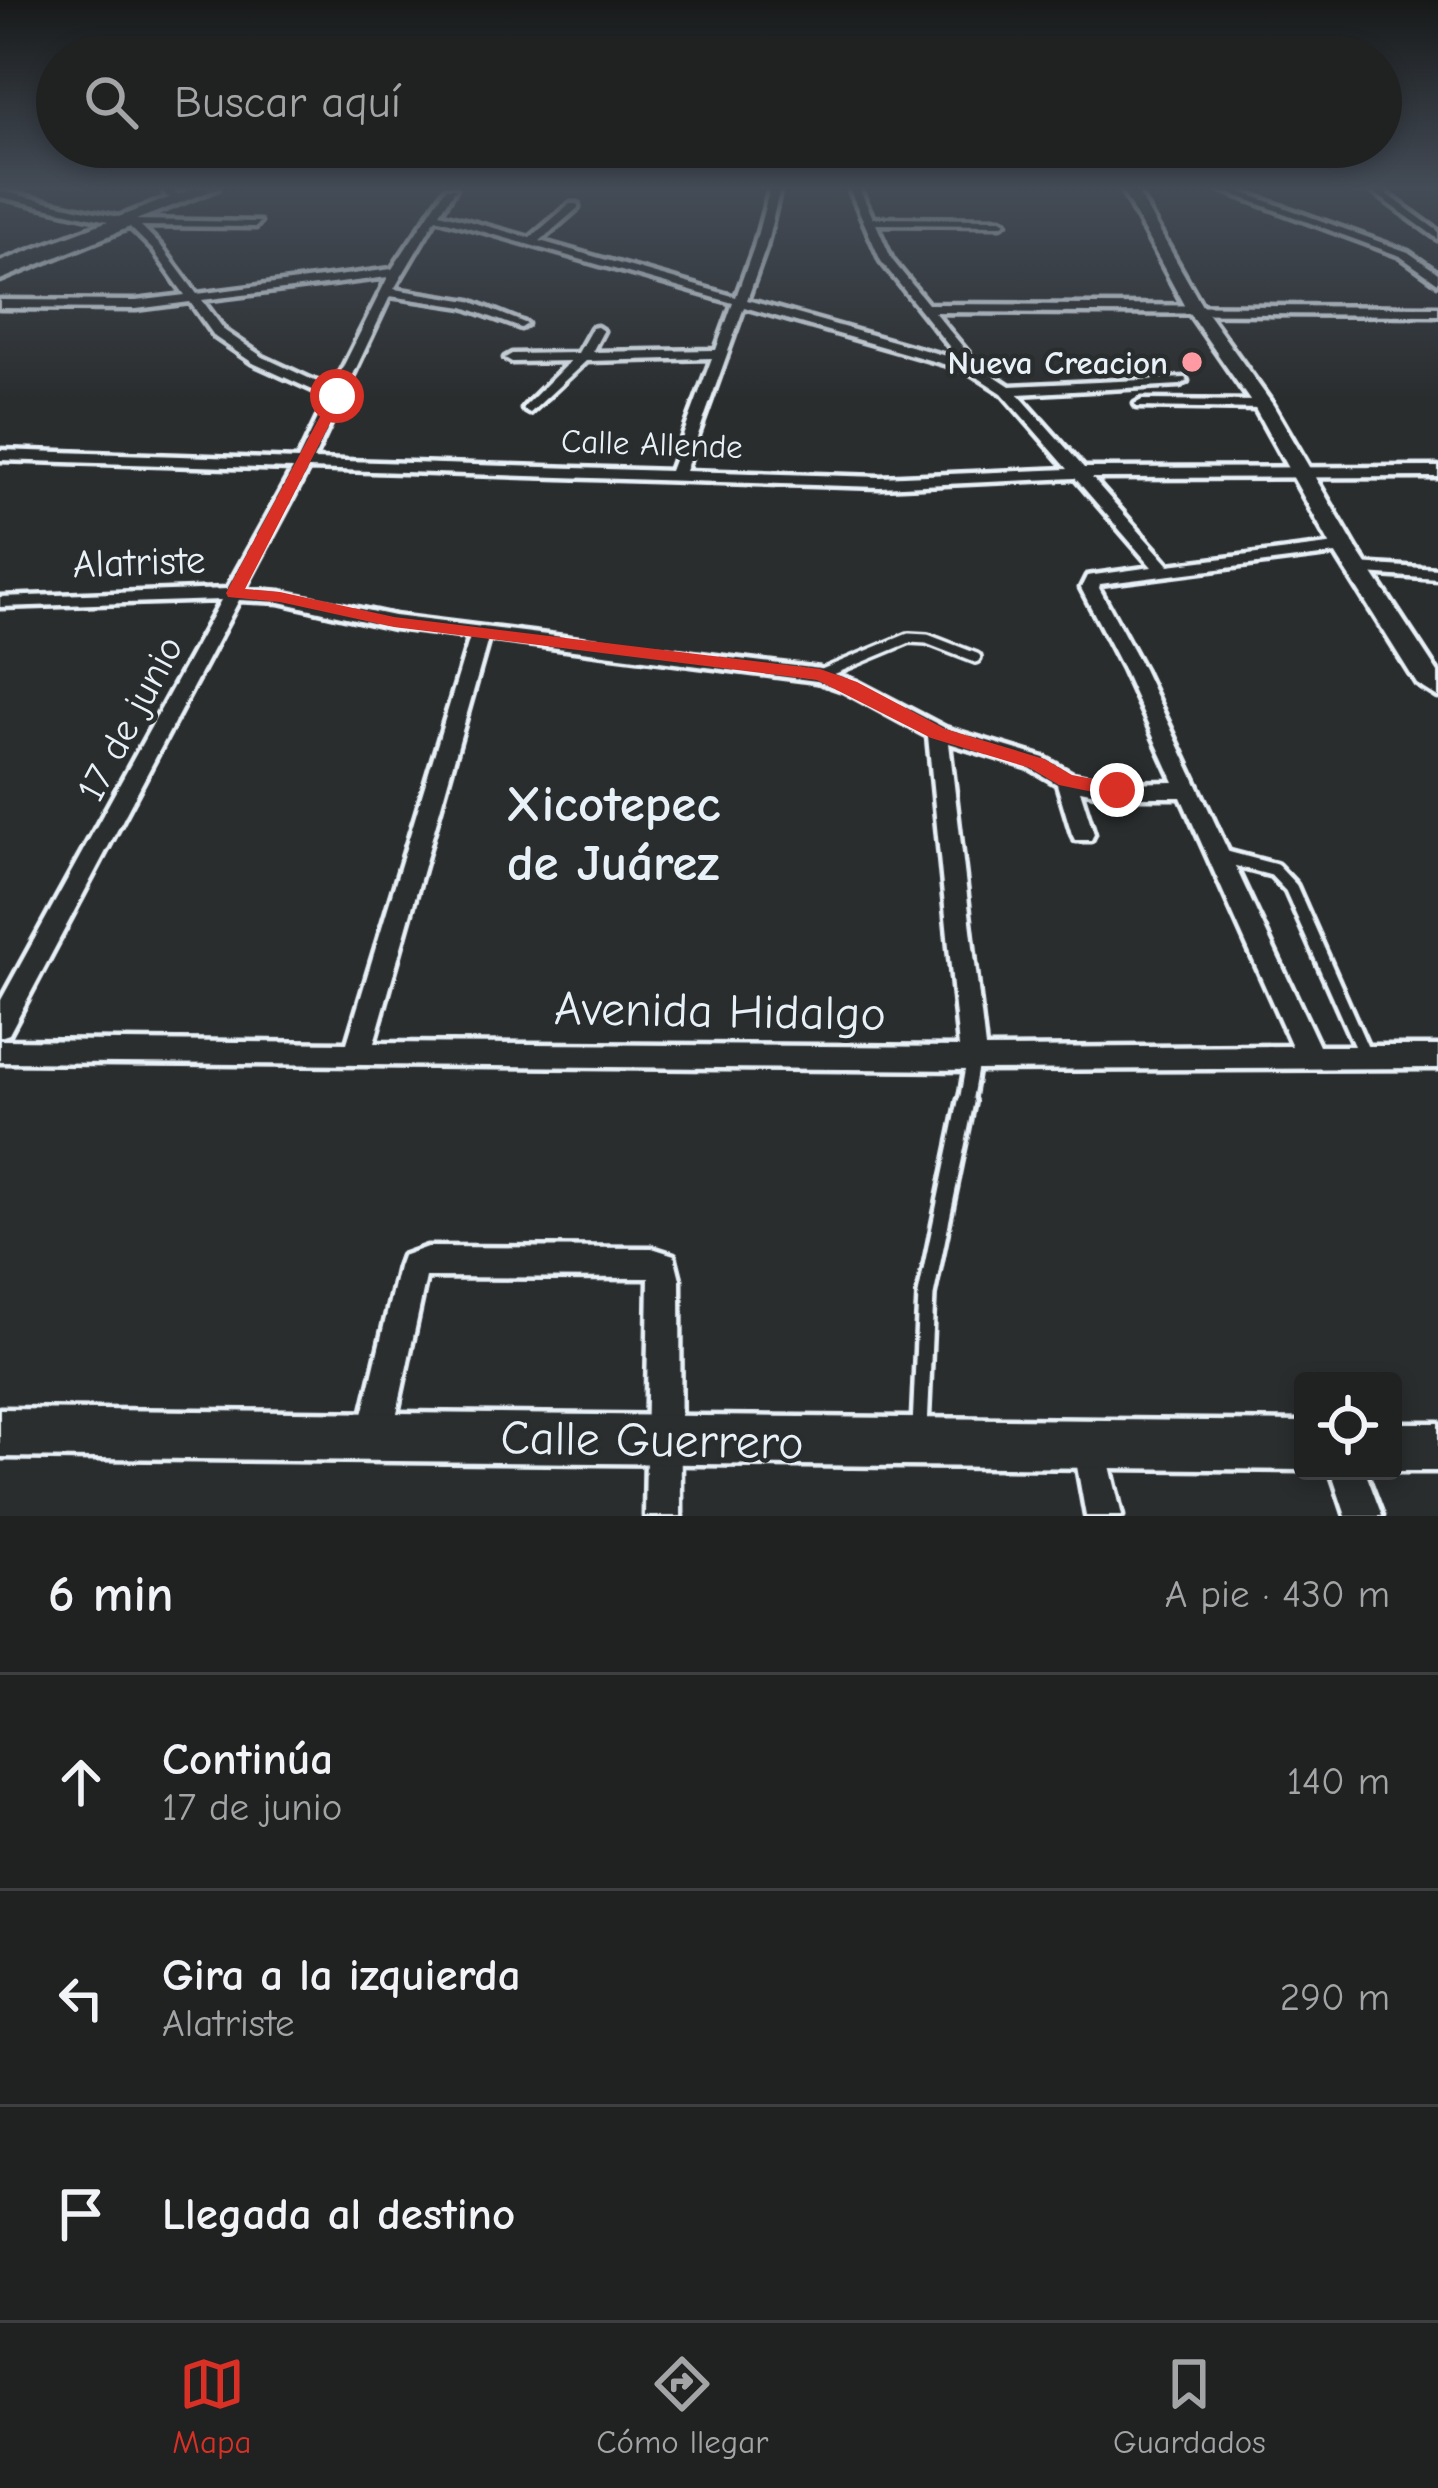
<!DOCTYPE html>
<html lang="es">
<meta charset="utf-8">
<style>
body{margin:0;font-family:"Comic Neue",sans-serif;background:#282a2a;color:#f1f3f6}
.controls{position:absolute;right:36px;bottom:36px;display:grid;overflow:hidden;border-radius:12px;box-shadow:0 6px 18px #0003}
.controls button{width:108px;height:108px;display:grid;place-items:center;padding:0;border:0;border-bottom:3px solid #3d3f40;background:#202222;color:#f1f3f6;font:60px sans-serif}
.stop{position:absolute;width:36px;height:36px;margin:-27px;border:9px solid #d93025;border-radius:50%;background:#fff}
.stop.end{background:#d93025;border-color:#fff;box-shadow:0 3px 12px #0008}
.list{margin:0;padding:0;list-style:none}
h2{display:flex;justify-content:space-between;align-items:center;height:156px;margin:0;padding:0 48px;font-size:51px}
h2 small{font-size:39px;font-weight:400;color:#a2a4a5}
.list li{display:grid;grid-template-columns:78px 1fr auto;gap:36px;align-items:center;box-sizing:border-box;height:216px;padding:0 48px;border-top:3px solid #3d3f40}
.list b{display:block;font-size:45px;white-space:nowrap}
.list p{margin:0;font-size:39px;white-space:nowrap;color:#a2a4a5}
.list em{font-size:39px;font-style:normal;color:#a2a4a5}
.icon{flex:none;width:66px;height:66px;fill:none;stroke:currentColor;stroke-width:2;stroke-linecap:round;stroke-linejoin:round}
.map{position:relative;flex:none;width:1438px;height:1516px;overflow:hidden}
.search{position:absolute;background:#202222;box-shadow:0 6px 18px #0003;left:36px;right:36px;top:36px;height:132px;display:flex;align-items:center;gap:30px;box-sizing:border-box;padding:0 42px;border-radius:66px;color:#a2a4a5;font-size:45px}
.sheet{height:804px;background:#202222}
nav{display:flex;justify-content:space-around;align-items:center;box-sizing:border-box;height:168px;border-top:3px solid #3d3f40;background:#202222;font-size:33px;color:#a2a4a5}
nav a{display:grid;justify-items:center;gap:6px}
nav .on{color:#d93025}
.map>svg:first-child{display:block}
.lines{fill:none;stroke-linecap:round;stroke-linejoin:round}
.lane-far2-casing{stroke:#e8f1f8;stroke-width:16}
.lane-far1-casing{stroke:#e8f1f8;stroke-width:21}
.lane-casing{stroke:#e8f1f8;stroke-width:24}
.street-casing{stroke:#e8f1f8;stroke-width:9}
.secondary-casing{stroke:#e8f1f8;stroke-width:9}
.primary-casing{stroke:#e8f1f8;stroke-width:9}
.lane-far2{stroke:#2a2d2e;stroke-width:9}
.lane-far1{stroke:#2a2d2e;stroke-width:12}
.lane{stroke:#2a2d2e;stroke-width:15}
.street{fill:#2a2d2e;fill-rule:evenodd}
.secondary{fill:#2a2d2e;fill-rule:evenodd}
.primary{fill:#2a2d2e;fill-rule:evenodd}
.route{fill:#d93025}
.poi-dot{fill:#ff9aa2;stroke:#2a2d2e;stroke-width:4.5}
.labels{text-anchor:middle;stroke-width:9;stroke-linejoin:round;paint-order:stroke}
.far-poi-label{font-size:33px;font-weight:bold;fill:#e8f1f8;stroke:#2a2d2e;text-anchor:end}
.far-street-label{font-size:33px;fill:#e8f1f8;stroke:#2a2d2e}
.street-label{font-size:39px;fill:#e8f1f8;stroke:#2a2d2e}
.near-street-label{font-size:48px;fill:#e8f1f8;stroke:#2a2d2e}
.district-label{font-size:51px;font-weight:bold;fill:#e8f1f8;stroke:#2a2d2e}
</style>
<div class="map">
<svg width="1438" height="1516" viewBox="0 0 1438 1516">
<rect width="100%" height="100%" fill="#2a2d2e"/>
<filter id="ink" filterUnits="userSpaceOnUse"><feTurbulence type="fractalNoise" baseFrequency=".00833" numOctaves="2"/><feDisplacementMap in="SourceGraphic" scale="24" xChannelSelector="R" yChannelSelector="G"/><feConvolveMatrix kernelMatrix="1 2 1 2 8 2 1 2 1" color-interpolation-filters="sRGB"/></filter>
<g filter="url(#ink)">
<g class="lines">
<g class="lane-far2-casing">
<path id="lane-far2" d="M820,675L909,638L927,639L976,658"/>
</g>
<g class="lane-far1-casing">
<path id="lane-far1" d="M1221,856L1274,870L1291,888L1365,1056
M965,1105L973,1059"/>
</g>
<g class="lane-casing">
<path id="lane" d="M920,1428L926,1295L966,1102"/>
</g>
<g class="street-casing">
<path id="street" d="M163,188H173L174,192L188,198L183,201L166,196Z
M446,188H456L440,213L530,238L570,204H578V208L540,241L736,297L754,247L770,188H780L766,247L747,300L960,360L881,261L849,188H859L873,218L1001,219L1006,222L1001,225L876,224L892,260L928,304L1438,307V315L934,312L978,365L1010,386L1185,378L1187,381L1180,385L1018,394L1084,468L1438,467V477L1092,478L1169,565L1344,543L1352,548L1344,553L1100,584L1099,588L1143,669L1319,1046H1438V1068L973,1070L0,1062V1040L347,1043L470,637L394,628L280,602L239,600L9,1034L0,1037V1002L221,600L0,607V597L227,589L293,469L0,460V450L298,460L328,397L253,363L215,337L190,302L136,309L0,308V300L136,301L185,295L153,250L130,227L0,280V272L121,224L0,197V191L132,220L260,222L256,227L141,226L161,246L197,294L392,269ZM436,218L733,303L716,350L592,352L603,331L597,327L592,328L578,353L512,354L505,358L512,362L570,361L525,406L523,409L530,413L586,361L712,358L670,471L313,460L390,296L464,307L521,328L527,324L470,301L394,289ZM388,277L332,389L263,357L225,331L202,300ZM744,307L968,371L1002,393L1068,469L880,477L685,471ZM308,469L880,487L1075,478L1152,567L1087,576L1081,588L1123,669L1174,782L1117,783L1072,774L1044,758L945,728L857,682L820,669L394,616L280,592L244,589ZM488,639L817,681L843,690L928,736L959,1047L374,1043ZM949,743L1030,768L1057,784L1072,834L1075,840H1091L1094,834L1080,790L1117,797H1181L1292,1046L985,1048Z
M1216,188H1231L1408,252L1438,273V283L1400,256Z
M1368,188H1379L1438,231V239Z
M1142,400L1263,401L1270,405L1263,409L1137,407L1135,404Z
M1357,564L1438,569V579L1351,573L1348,569Z
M427,1247L652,1248L674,1255L680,1279L681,1516H645L649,1278L426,1277L392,1436L387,1448L375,1453L363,1448L358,1436L398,1267L402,1256Z
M1090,1427L1102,1432L1122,1516H1086L1073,1444L1078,1432Z
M1331,1471H1365L1382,1516H1346Z"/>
</g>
<g class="secondary-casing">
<path id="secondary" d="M1121,188H1135L1202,306L1273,405L1356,548L1438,673V697L1417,684L1332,548L1253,405L1185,307Z
M0,1409L1303,1422V1470L0,1457Z
M1393,1423H1438V1471H1392Z"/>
</g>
<g class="primary-casing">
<path id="primary" d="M195,188H218L0,273V262Z"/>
</g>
<use href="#lane-far2" class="lane-far2"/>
<use href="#lane-far1" class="lane-far1"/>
<use href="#lane" class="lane"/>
<use href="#street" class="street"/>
<use href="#secondary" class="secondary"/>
<use href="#primary" class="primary"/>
</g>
</g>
<linearGradient id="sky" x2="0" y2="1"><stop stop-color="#171919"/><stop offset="0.47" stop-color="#444c57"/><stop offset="1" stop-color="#444c57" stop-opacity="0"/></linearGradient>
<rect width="1438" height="400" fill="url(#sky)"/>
<path class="route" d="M337,392L344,396L245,589L280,592L394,617L820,669L857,682L945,729L1044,759L1072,775L1124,785L1127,790L1117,797L1059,785L1030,768L931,738L817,680L394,627L280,602L228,597L226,593L331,396Z"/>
<circle class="poi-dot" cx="1192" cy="362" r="12"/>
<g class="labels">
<g class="far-poi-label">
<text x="1168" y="374">Nueva Creacion</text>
</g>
<g class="far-street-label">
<text transform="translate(652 443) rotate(2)" y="12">Calle Allende</text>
</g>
<g class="street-label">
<text transform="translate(139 561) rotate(-2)" y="14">Alatriste</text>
<text transform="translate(129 718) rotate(-62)" y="14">17 de junio</text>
</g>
<g class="near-street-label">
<text transform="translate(720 1010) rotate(1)" y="17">Avenida Hidalgo</text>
<text transform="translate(652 1439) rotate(1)" y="17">Calle Guerrero</text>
</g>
<g class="district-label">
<text x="613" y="821">Xicotepec<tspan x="613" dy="59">de Juárez</tspan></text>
</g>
</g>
</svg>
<div class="controls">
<button><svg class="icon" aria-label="locate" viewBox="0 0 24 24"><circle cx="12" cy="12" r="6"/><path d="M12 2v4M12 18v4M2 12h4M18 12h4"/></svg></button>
</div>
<div class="stop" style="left:337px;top:396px"></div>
<div class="stop end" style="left:1117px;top:790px"></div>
<div class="search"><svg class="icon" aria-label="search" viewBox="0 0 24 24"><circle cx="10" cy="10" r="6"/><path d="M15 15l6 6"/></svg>Buscar aquí</div>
</div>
<section class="sheet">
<h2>6 min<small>A pie · 430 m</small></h2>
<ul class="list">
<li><svg class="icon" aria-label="ahead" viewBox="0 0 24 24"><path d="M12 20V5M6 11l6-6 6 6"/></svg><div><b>Continúa</b><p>17 de junio</p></div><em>140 m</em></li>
<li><svg class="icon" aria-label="left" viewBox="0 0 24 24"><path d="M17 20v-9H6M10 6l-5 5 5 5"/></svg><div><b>Gira a la izquierda</b><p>Alatriste</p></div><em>290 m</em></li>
<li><svg class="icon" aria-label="arrive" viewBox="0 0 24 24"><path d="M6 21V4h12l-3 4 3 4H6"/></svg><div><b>Llegada al destino</b></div></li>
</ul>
</section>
<nav>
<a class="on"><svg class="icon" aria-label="map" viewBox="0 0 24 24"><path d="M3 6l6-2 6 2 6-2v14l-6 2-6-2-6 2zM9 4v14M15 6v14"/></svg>Mapa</a>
<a><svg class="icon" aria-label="directions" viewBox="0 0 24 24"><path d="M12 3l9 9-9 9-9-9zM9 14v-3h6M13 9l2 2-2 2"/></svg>Cómo llegar</a>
<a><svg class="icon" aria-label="saved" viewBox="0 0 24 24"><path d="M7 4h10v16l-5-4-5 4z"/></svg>Guardados</a>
</nav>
